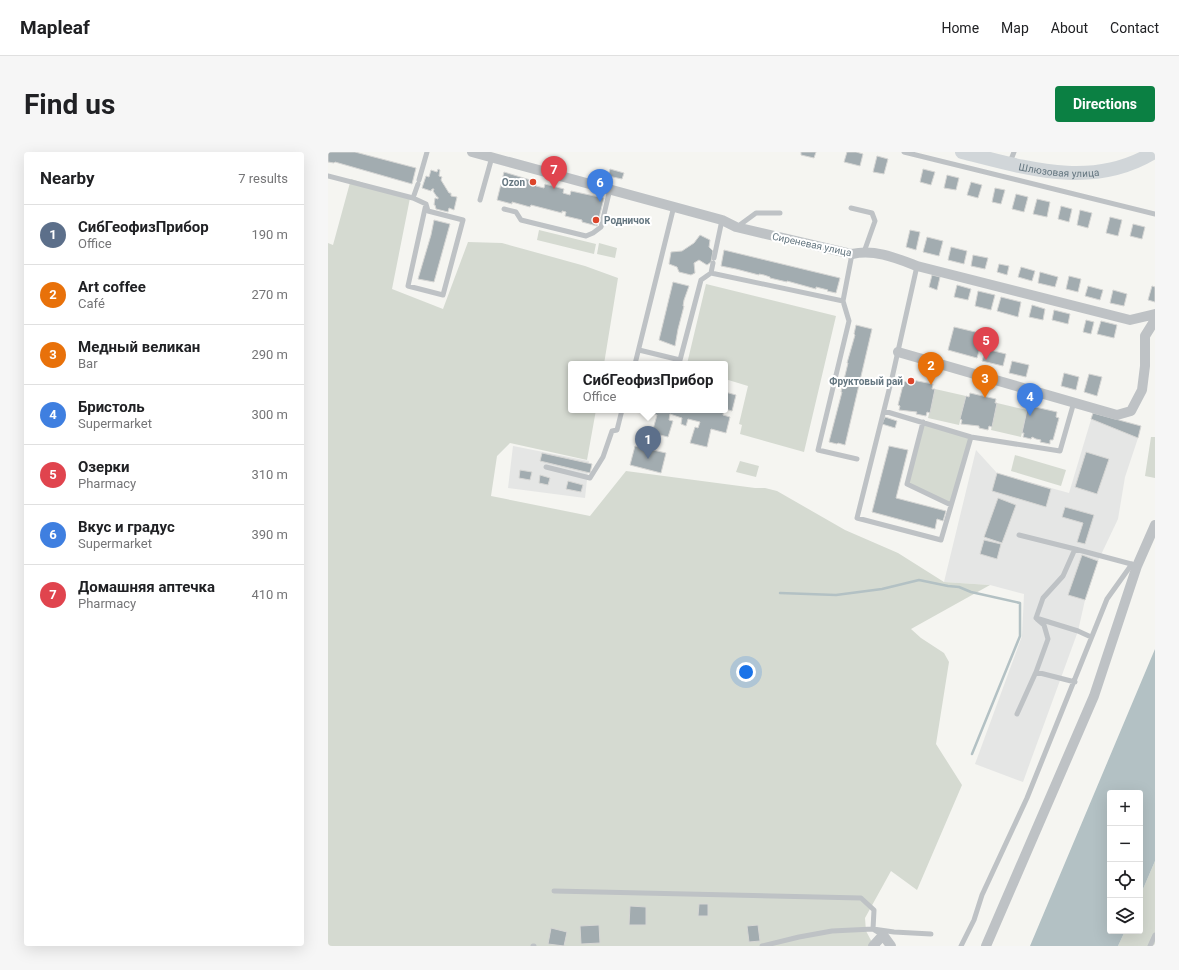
<!DOCTYPE html>
<meta charset="utf-8">
<style>
body{margin:0;font-family:Roboto,sans-serif;background:#f6f6f6;color:#202124}
.controls{position:absolute;right:12px;bottom:12px;display:grid;overflow:hidden;border-radius:4px;box-shadow:0 4px 16px #0002}
.controls button{width:36px;height:36px;display:grid;place-items:center;padding:0;border:0;border-bottom:1px solid #e0e0e0;background:#fff;color:#202124;font:20px sans-serif}
.you{position:absolute;left:418px;top:520px;width:14px;height:14px;margin:-10px;border:3px solid #fff;border-radius:50%;background:#1a73e8;box-shadow:0 0 0 6px #1a73e833}
.badge{display:grid;place-items:center;width:26px;height:26px;border-radius:50%;background:#0b8043;color:#fff;font-size:13px;font-weight:700}
.pin{position:absolute;translate:-50% -33px;filter:drop-shadow(0 1px 2px #0008)}
.pin::after{content:'';position:absolute;top:21px;width:14px;height:12px;background:inherit;clip-path:polygon(0 0,100% 0,50% 100%)}
.popup{position:absolute;left:240px;top:209px;width:160px;height:52px;box-sizing:border-box;display:grid;place-content:center;border-radius:4px;background:#fff;filter:drop-shadow(0 1px 3px #0005);font-size:13px;white-space:nowrap;color:#757577}
.popup b{font-size:15px;color:#202124}
.popup::after{content:'';position:absolute;left:50%;top:100%;margin-left:-8px;border:8px solid transparent;border-top-color:#fff}
.list{margin:0;padding:0;list-style:none}
h2{display:flex;justify-content:space-between;align-items:center;height:52px;margin:0;padding:0 16px;font-size:17px}
h2 small{font-size:13px;font-weight:400;color:#757577}
.list li{display:grid;grid-template-columns:26px 1fr auto;gap:12px;align-items:center;box-sizing:border-box;height:60px;padding:0 16px;border-top:1px solid #e0e0e0}
.list b{display:block;font-size:15px;white-space:nowrap}
.list p{margin:0;font-size:13px;white-space:nowrap;color:#757577}
.list em{font-size:13px;font-style:normal;color:#757577}
.icon{flex:none;width:22px;height:22px;fill:none;stroke:currentColor;stroke-width:2;stroke-linecap:round;stroke-linejoin:round}
.map{position:relative;flex:none;width:827px;height:794px;overflow:hidden;border-radius:4px}
header{display:flex;align-items:center;gap:24px;box-sizing:border-box;height:56px;padding:0 20px;background:#fff;border-bottom:1px solid #e0e0e0}
header strong{font-size:19px}
nav{display:flex;gap:22px;margin-inline-start:auto;font-size:14px}
.intro{display:flex;align-items:center;justify-content:space-between;box-sizing:border-box;height:96px;padding:0 24px}
h1{margin:0;font-size:28px}
.button{padding:10px 18px;border-radius:4px;background:#0b8043;color:#fff;font-size:14px;font-weight:700}
main{display:flex;gap:24px;padding:0 24px}
aside{flex:1;background:#fff;border-radius:4px;box-shadow:0 4px 16px #0002}
.map>svg:first-child{display:block}
.built{fill:#e5e6e5}
.green{fill:#d5dad1}
.water{fill:#b3c1c4}
.lines{fill:none;stroke-linecap:round;stroke-linejoin:round}
.stream{stroke:#b3c1c4;stroke-width:2.5}
.building{fill:#a2acb0;stroke:#d6d6d4}
.service{stroke:#bec2c5;stroke-width:5}
.minor{stroke:#bec2c5;stroke-width:10}
.secondary{stroke:#d1d6d9;stroke-width:14}
.poi-dot{fill:#dc452a;stroke:#fff;stroke-width:1.5}
.labels{text-anchor:middle;stroke-width:4;stroke-linejoin:round;paint-order:stroke}
.street-label{font-size:10px;fill:#657781;stroke:#fff}
.poi-label{font-size:10px;font-weight:bold;fill:#657781;stroke:#fff;text-anchor:end}
</style>
<header>
<strong>Mapleaf</strong>
<nav><a>Home</a><a>Map</a><a>About</a><a>Contact</a></nav>
</header>
<div class="intro"><h1>Find us</h1><a class="button">Directions</a></div>
<main>
<aside>
<h2>Nearby<small>7 results</small></h2>
<ul class="list">
<li><span class="badge" style="background:#5c6f8a">1</span><div><b>СибГеофизПрибор</b><p>Office</p></div><em>190 m</em></li>
<li><span class="badge" style="background:#e8710a">2</span><div><b>Art coffee</b><p>Café</p></div><em>270 m</em></li>
<li><span class="badge" style="background:#e8710a">3</span><div><b>Медный великан</b><p>Bar</p></div><em>290 m</em></li>
<li><span class="badge" style="background:#3f7fe0">4</span><div><b>Бристоль</b><p>Supermarket</p></div><em>300 m</em></li>
<li><span class="badge" style="background:#e0444e">5</span><div><b>Озерки</b><p>Pharmacy</p></div><em>310 m</em></li>
<li><span class="badge" style="background:#3f7fe0">6</span><div><b>Вкус и градус</b><p>Supermarket</p></div><em>390 m</em></li>
<li><span class="badge" style="background:#e0444e">7</span><div><b>Домашняя аптечка</b><p>Pharmacy</p></div><em>410 m</em></li>
</ul>
</aside>
<div class="map">
<svg width="827" height="794" viewBox="0 0 827 794">
<rect width="100%" height="100%" fill="#f5f5f1"/>
<path class="built" d="M765,261L810,286L797,325L790,367L770,409L757,448L750,479L695,630L647,612L694,484L696,442L662,433L616,430L648,298L669,321L741,341Z
M185,294L261,309L257,346L180,336Z"/>
<path class="green" d="M23,27L82,46L64,137L115,157L140,90L174,91L257,114L290,126L276,212H243V258H268L259,308L182,291L169,304L163,344L262,364L298,319L427,336H437L449,339L517,378L570,401L616,430L662,433L583,477L593,486L616,501L621,510L608,592L634,633L589,738L563,719L537,766L538,779L546,794H0V91L5,93Z
M211,78L268,92L266,102L209,88Z
M271,91L289,96L287,106L269,102Z
M378,132L508,164L476,300L412,282L414,273L411,272L420,234L397,227V212H359Z
M607,237L638,244L631,273L600,266Z
M669,251L699,258L693,285L663,278Z
M595,270L643,285L623,353L579,332Z
M823,285H827V326L817,324Z
M687,303L738,318L733,334L683,319Z
M412,309L431,314L428,325L408,320Z
M827,709V794H790L797,779H812V744Z"/>
<path class="water" d="M827,497V709L812,744V641H782V779H797L790,794H702Z"/>
<g class="lines">
<path class="stream" d="M452,441L508,443L554,437L591,428L620,434L631,435L643,440L692,451V484L644,602"/>
</g>
<path class="building" d="M0,0H27L88,16L84,32L7,10L6,11L0,10Z
M473,0H488L486,6L473,3Z
M519,0H528L535,2L532,14L516,10Z
M549,4L560,7L556,22L545,20Z
M110,17L112,18L111,24L114,25L113,28L121,41H123V44L129,45L126,58L121,56L120,60L108,57L107,53H106L107,46L110,47V45H109L105,39L106,37H104L103,39L94,36L98,24L101,25L103,18L109,20Z
M282,17L296,21L294,27L280,24Z
M595,17L607,20L603,33L592,30Z
M176,20L209,30L208,34L216,36L217,32L236,37L235,41L242,43L243,39L276,46L269,74L254,70V68L237,64L238,60L234,59V61L203,53L202,55L184,50V52L169,48Z
M619,23L631,26L628,38L616,36Z
M643,30L654,33L650,46L639,43Z
M667,36L677,38L673,52L664,50Z
M688,42L700,45L696,60L684,57Z
M709,47L722,50L719,65L705,62Z
M733,54L744,57L741,70L730,67Z
M752,58L764,61L760,76L749,73Z
M782,65L794,68L790,84L778,81Z
M106,68L122,72L106,130L90,127L103,83Z
M805,72L817,75L814,87L802,84Z
M582,78L592,80L588,98L578,95Z
M372,83L382,88L381,95L385,99L383,110L379,113L371,108L366,111L367,121L363,123L351,120L349,115L341,112L343,100L354,99L366,91Z
M599,85L615,89L611,104L595,100Z
M623,95L639,99L636,112L620,108Z
M396,98L512,126L508,141L499,139L500,138L488,135V137L459,129V130L442,126V125L436,123L431,122V123L408,117L393,114Z
M645,103L660,106L657,117L643,114Z
M671,112L681,114L679,123L669,120Z
M693,115L707,119L704,129L690,125Z
M712,120L730,125L727,135L710,131Z
M604,123L612,125L609,138L601,135Z
M741,124L753,127L750,140L738,137Z
M345,130L361,134L356,148L355,154H356L350,177L347,194L331,188Z
M629,133L643,137L640,148L626,145Z
M760,134L775,138L772,148L757,144Z
M824,134L827,135V150L820,148Z
M785,138L799,142L796,154L782,151Z
M650,139L667,143L663,158L647,154Z
M673,145L693,150L690,165L669,159Z
M704,153L717,157L715,168L701,165Z
M726,158L742,162L740,172L724,168Z
M758,168L766,170L763,182L755,180Z
M773,169L789,173L786,186L769,182Z
M528,173L544,177L517,293L510,291L509,292L501,290L514,240H513L520,211H519L527,183L526,182Z
M626,175L656,182L649,206L620,198Z
M658,197L678,202L675,214L654,209Z
M684,209L701,213L698,225L681,221Z
M736,221L751,225L748,238L733,234Z
M761,222L774,225L769,244L756,240Z
M579,227L605,232L604,237H607L602,261L599,260L598,264L588,262L589,260L571,258L572,254L570,253L576,229L579,230Z
M397,240L408,243L404,259L397,257Z
M642,241L668,247L667,251H669L664,275L661,274L660,278L651,276V274L633,272L634,268L632,267L638,244L641,245Z
M703,254L729,260L728,265L731,266L725,288H722V292L712,290L713,288L708,287L704,285L703,287L695,285L696,281H694L699,258L702,259Z
M315,258H396L395,263L402,265L398,281L383,277L379,295L362,291L367,275L370,276L372,270L360,267L358,274L353,272L354,266L342,262L341,268L345,269L340,285L324,281L329,263L314,259Z
M765,261L813,274L810,286L763,267Z
M557,265L569,269L567,276L554,272Z
M307,294L338,301L333,321L302,313Z
M561,294L580,298L568,346L618,359L615,369L609,367L607,377L544,360Z
M758,300L781,307L769,342L747,335Z
M214,301L264,312L262,321L212,309Z
M192,318L204,320L202,328L191,326Z
M669,321L723,337L718,355L664,339Z
M212,323L222,326L220,333L211,331Z
M240,329L255,333L253,340L238,337Z
M670,346L688,353L674,391L656,385Z
M737,355L766,363L757,392L749,390L755,371L734,365Z
M656,388L673,392L669,407L652,402Z
M754,403L770,409L757,448L740,443Z
M371,752H380V764H370Z
M302,754L318,755V773H301Z
M271,773L272,791L253,792L252,774Z
M430,773L432,789L421,790L419,774Z
M223,776L239,780L236,794L220,792Z"/>
<g class="lines">
<path class="service" d="M576,0L827,62
M682,10L686,0
M0,24L85,46L98,52L80,134L115,143L135,68L100,59L98,52
M91,28L99,0
M85,46L90,32
M152,48L164,5
M523,56L544,61L547,69L536,100
M176,57L188,60L193,68L258,84L265,81L273,75L282,37
M409,75L428,61H452
M524,102L515,149L521,169L490,298L529,307
M386,106L394,68
M589,114L564,226L529,366L613,388L643,285
M383,121L385,111
M311,198L352,208L373,128L383,121L515,149
M307,212L346,54
M556,259L643,285L732,299L746,250
M595,270L579,332L623,353
M218,315L262,326L275,305L284,279L289,278L294,258
M691,383L747,397
M763,485L750,479L708,466L715,446L735,424L747,397L807,413
M708,520L720,487L716,473L709,467
M689,562L708,520L747,530
M226,739L533,746L546,758L545,777L555,783
M205,794H206
M434,794L471,785L504,779L545,777L566,780L603,782
M633,794L646,768L654,743L699,646L779,447L804,412
M822,794L827,783"/>
<path class="minor" d="M144,0L394,68L408,75L524,102C547,97 568,106 589,114L802,168L827,162
M570,200L789,263L803,259L814,238L817,214V184L827,168
M545,794L555,783L563,794
M658,794L766,544L809,414L827,373"/>
<path class="secondary" id="s1" d="M634,0C698,16 765,38 826,0"/>
</g>
<g class="poi-dot">
<circle cx="205" cy="30" r="4"/>
<circle cx="268" cy="68" r="4"/>
<circle cx="583" cy="229" r="4"/>
</g>
<g class="labels">
<g class="street-label">
<text dy="4" stroke="none"><textPath href="#s1" startOffset="99">Шлюзовая улица</textPath></text>
<text transform="translate(484 92) rotate(12)" y="4">Сиреневая улица</text>
</g>
<g class="poi-label">
<text x="197" y="34">Ozon</text>
<text x="276" y="72" text-anchor="start">Родничок</text>
<text x="575" y="233">Фруктовый рай</text>
</g>
</g>
</svg>
<div class="controls">
<button>+</button>
<button>−</button>
<button><svg class="icon" aria-label="locate" viewBox="0 0 24 24"><circle cx="12" cy="12" r="6"/><path d="M12 2v4M12 18v4M2 12h4M18 12h4"/></svg></button>
<button><svg class="icon" aria-label="layers" viewBox="0 0 24 24"><path d="M12 4l9 5-9 5-9-5zM3 14l9 5 9-5"/></svg></button>
</div>
<div class="you"></div>
<div class="pin badge" style="left:320px;top:307px;background:#5c6f8a">1</div>
<div class="popup"><b>СибГеофизПрибор</b>Office</div>
<div class="pin badge" style="left:603px;top:233px;background:#e8710a">2</div>
<div class="pin badge" style="left:657px;top:246px;background:#e8710a">3</div>
<div class="pin badge" style="left:702px;top:264px;background:#3f7fe0">4</div>
<div class="pin badge" style="left:658px;top:208px;background:#e0444e">5</div>
<div class="pin badge" style="left:272px;top:50px;background:#3f7fe0">6</div>
<div class="pin badge" style="left:226px;top:37px;background:#e0444e">7</div>
</div>
</main>
